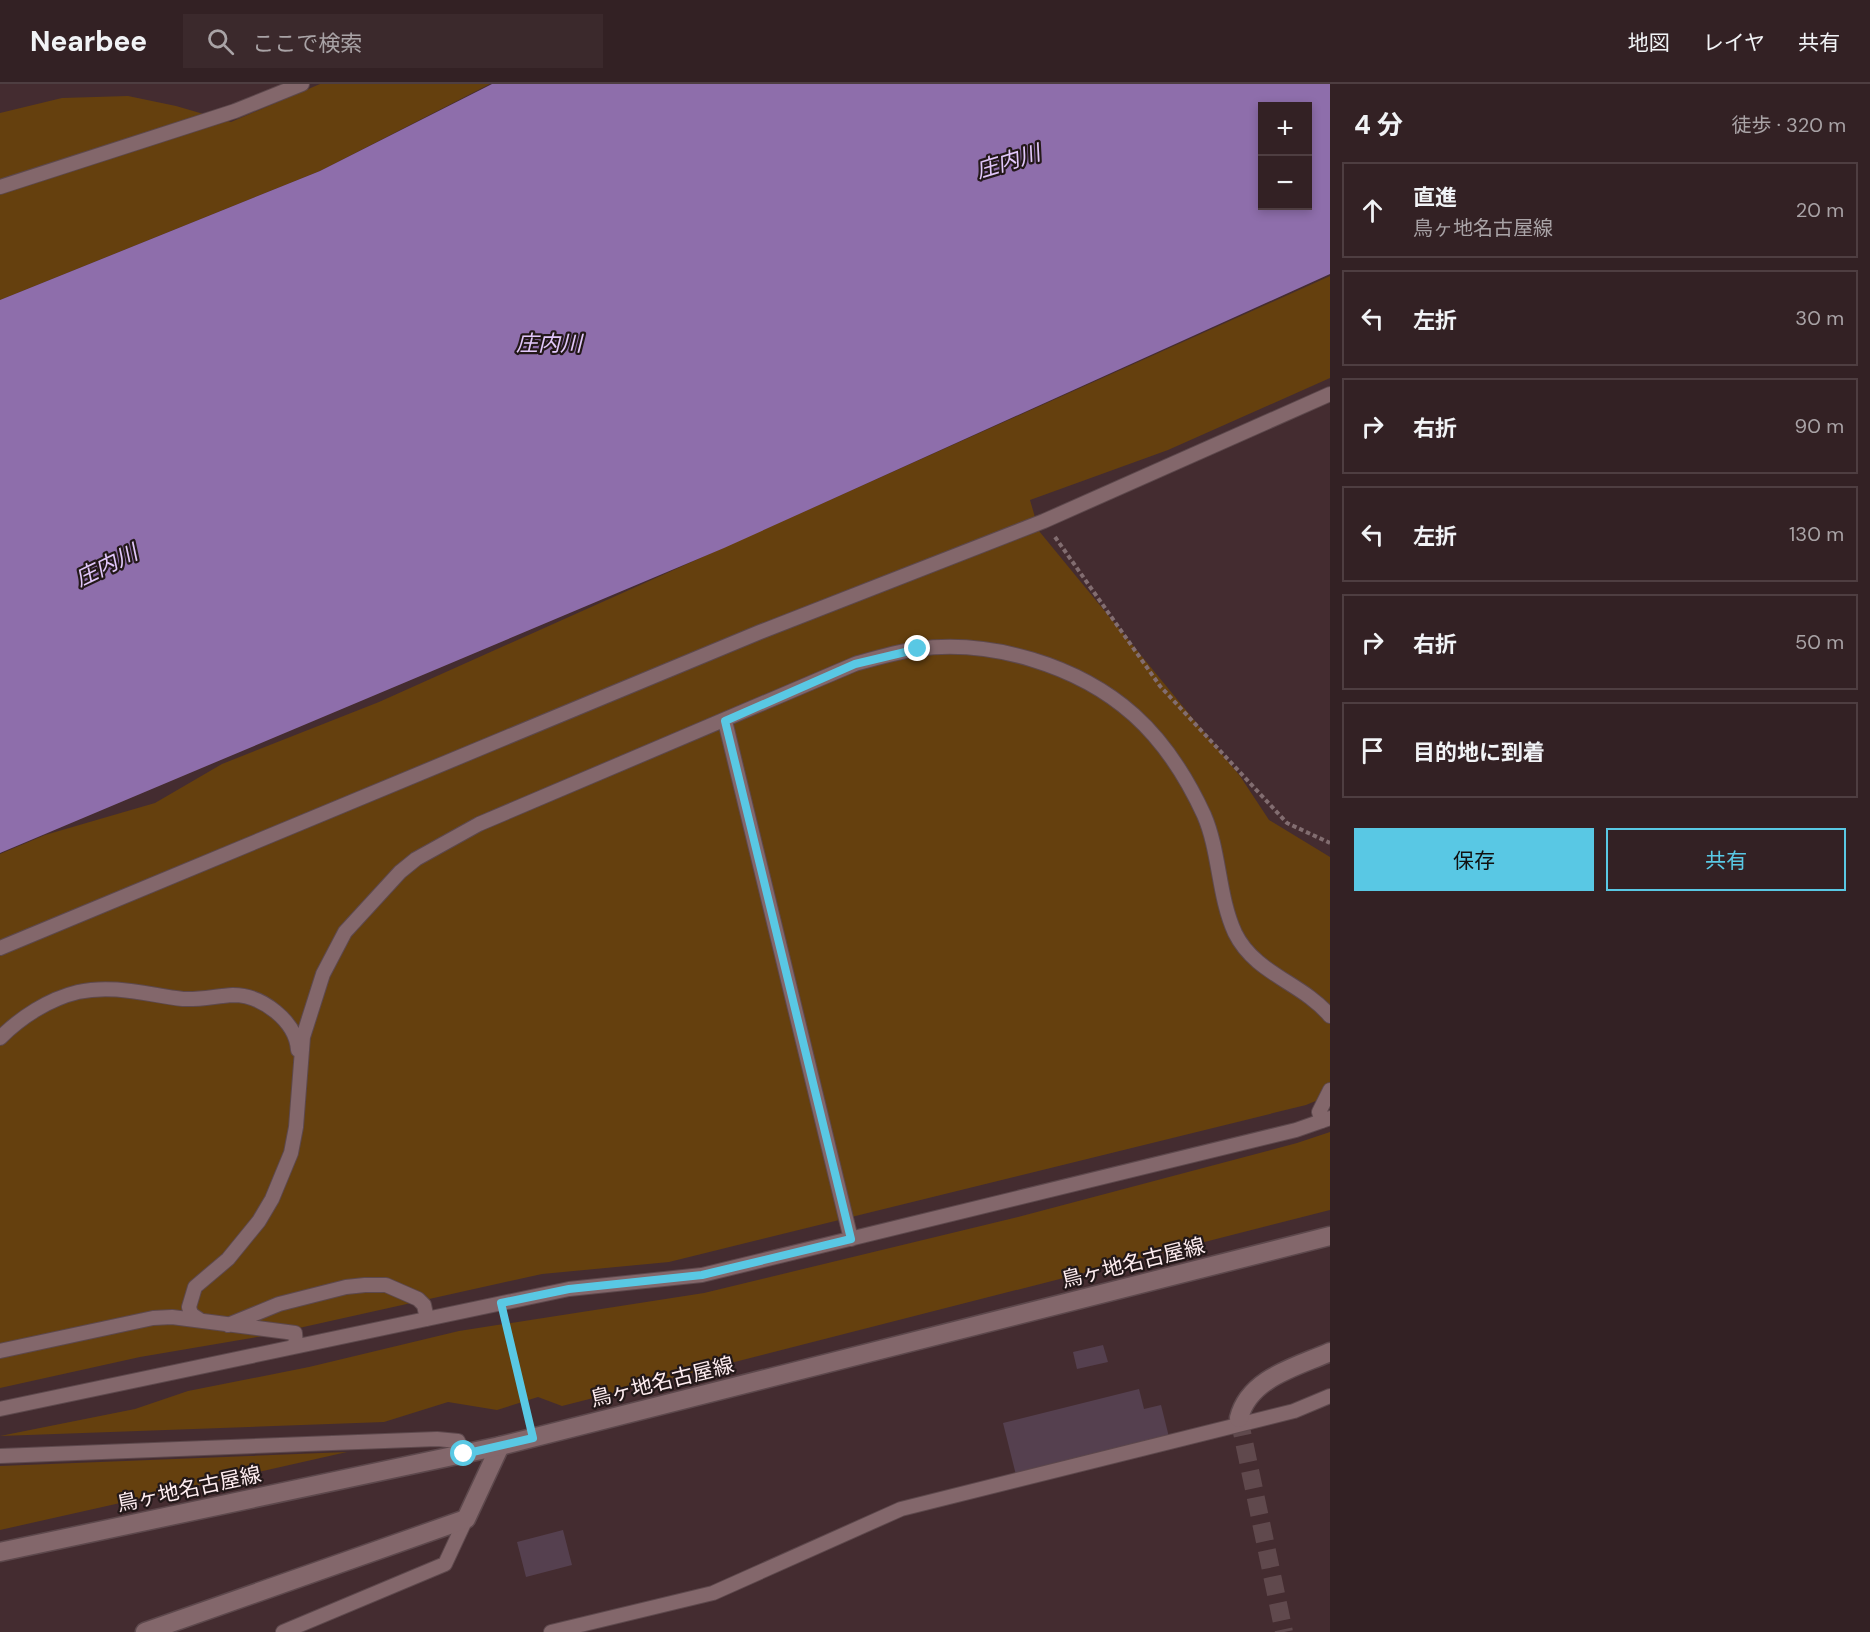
<!DOCTYPE html>
<html lang="ja">
<meta charset="utf-8">
<style>
body{margin:0;font-family:"DM Sans","Noto Sans JP",sans-serif;background:#3b292c;color:#f1f3f6}
.controls{position:absolute;right:18px;top:18px;display:grid;overflow:hidden;border-radius:0px;box-shadow:0 3px 9px #0003}
.controls button{width:54px;height:54px;display:grid;place-items:center;padding:0;border:0;border-bottom:2px solid #4e3e41;background:#332124;color:#f1f3f6;font:30px sans-serif}
.stop{position:absolute;width:18px;height:18px;margin:-14px;border:4px solid #59c8e4;border-radius:50%;background:#fff}
.stop.end{background:#59c8e4;border-color:#fff;box-shadow:0 2px 6px #0008}
.list{margin:0;padding:0;list-style:none}
h2{display:flex;justify-content:space-between;align-items:center;height:78px;margin:0;padding:0 24px;font-size:26px}
h2 small{font-size:20px;font-weight:400;color:#a9a3a6}
.list li{display:grid;grid-template-columns:39px 1fr auto;gap:18px;align-items:center;box-sizing:border-box;height:96px;margin:0 12px 12px;padding:0 12px;border:2px solid #4e3e41;border-radius:0px}
.list b{display:block;font-size:22px;white-space:nowrap}
.list p{margin:0;font-size:20px;white-space:nowrap;color:#a9a3a6}
.list em{font-size:20px;font-style:normal;color:#a9a3a6}
.actions{display:flex;gap:12px;padding:18px 24px}
.actions a{flex:1;padding:14px 0;border:2px solid #59c8e4;border-radius:0px;text-align:center;font-size:21px;color:#59c8e4}
.actions .main{background:#59c8e4;color:#111}
.icon{flex:none;width:33px;height:33px;fill:none;stroke:currentColor;stroke-width:2;stroke-linecap:round;stroke-linejoin:round}
.map{position:relative;flex:none;width:1330px;height:1548px;overflow:hidden}
header{display:flex;align-items:center;gap:36px;box-sizing:border-box;height:84px;padding:0 30px;background:#332124;border-bottom:2px solid #4e3e41}
header strong{font-size:28px}
nav{display:flex;gap:33px;margin-inline-start:auto;font-size:21px}
.search{width:420px;height:54px;background:#3b292c;display:flex;align-items:center;gap:15px;box-sizing:border-box;padding:0 21px;border-radius:0px;color:#a9a3a6;font-size:22px}
main{display:flex}
aside{flex:1;background:#332124}
.map>svg:first-child{display:block}
.green{fill:#65400e}
.water{fill:#8e6eab;fill-rule:evenodd}
.building{fill:#55404f}
.lines{fill:none;stroke-linecap:round;stroke-linejoin:round}
.street-tunnel{stroke:#60494d;stroke-width:18;stroke-dasharray:18 9;stroke-linecap:butt}
.lane-casing{stroke:#5d484c;stroke-width:16}
.street-casing{stroke:#5d484c;stroke-width:21}
.secondary-casing{stroke:#5d484c;stroke-width:21}
.path{stroke:#826d70;stroke-width:4;stroke-dasharray:4.5 3;stroke-linecap:butt}
.lane{stroke:#83676b;stroke-width:14}
.street{stroke:#83676b;stroke-width:18}
.secondary{stroke:#83676b;stroke-width:18}
.route{stroke:#59c8e4;stroke-width:8}
.labels{text-anchor:middle;stroke-width:4.5;stroke-linejoin:round;paint-order:stroke}
.street-label{font-size:21px;fill:#feedf0;stroke:#231819}
.water-label{font-size:22px;font-style:italic;fill:#e2c8fb;stroke:#231819}
</style>
<header>
<strong>Nearbee</strong>
<div class="search"><svg class="icon" aria-label="search" viewBox="0 0 24 24"><circle cx="10" cy="10" r="6"/><path d="M15 15l6 6"/></svg>ここで検索</div>
<nav><a>地図</a><a>レイヤ</a><a>共有</a></nav>
</header>
<main>
<div class="map">
<svg width="1330" height="1548" viewBox="0 0 1330 1548">
<rect width="100%" height="100%" fill="#442c30"/>
<path class="green" d="M320,0H490L320,87L0,216V29L62,14L128,12L176,22L231,38Z
M1330,192V294L1168,366L1030,416L1039,447L1240,692L1269,736L1330,773V1011L1306,1021L669,1178L542,1190L263,1252L140,1273L0,1304V770L45,751L155,719L222,680L379,618Z
M1330,1048V1126L562,1322L538,1313L497,1326L448,1318L384,1338L0,1352L135,1325L188,1307L309,1283L459,1247L704,1209L1018,1133L1297,1059Z
M347,1368L0,1446V1382Z"/>
<path class="water" d="M492,0H1330V190L724,464L0,769V216L320,87ZM1262,22H1308V122H1262Z"/>
<path class="building" d="M1103,1261L1108,1278L1077,1285L1073,1268Z
M1139,1305L1144,1325L1161,1321L1169,1353L1016,1391L1003,1339Z
M563,1446L572,1481L526,1493L517,1458Z"/>
<g class="lines">
<path class="street-tunnel" d="M1239,1334L1284,1548"/>
<g class="lane-casing">
<path id="lane" d="M0,103L235,27L302,0
M725,637L851,1155
M0,864L760,548L1044,437L1330,310
M0,954C21,933 49,915 78,908C114,900 148,911 183,915C200,916 216,912 233,911C262,911 296,937 298,966
M1322,1037L1319,1028L1330,1006
M200,1236L191,1230L189,1223L195,1203L228,1175L259,1137L272,1115L291,1069L296,1043L303,953L323,890L345,848L400,788L416,775L479,740L855,580C876,574 896,568 917,565C990,555 1078,581 1134,631C1164,658 1187,694 1204,731C1220,768 1218,812 1235,849C1255,890 1303,899 1330,932
M228,1241L279,1220L346,1203L365,1201H386L418,1215L424,1221L427,1235
M0,1267L153,1234L172,1233L295,1249L296,1262
M0,1325L569,1205L702,1191L1296,1046L1330,1034
M0,1372L437,1355L458,1357L464,1370
M283,1548L445,1480L466,1435
M551,1548L713,1509L901,1425L1294,1327L1330,1312"/>
</g>
<g class="street-casing">
<path id="street" d="M1239,1334C1249,1294 1296,1283 1330,1268
M145,1548L466,1435L500,1362"/>
</g>
<g class="secondary-casing">
<path id="secondary" d="M0,1468L500,1362L1330,1152"/>
</g>
<path class="path" d="M1055,453L1160,602L1287,739L1330,759
M505,1237L528,1332"/>
<use href="#lane" class="lane"/>
<use href="#street" class="street"/>
<use href="#secondary" class="secondary"/>
</g>
<g class="lines">
<path class="route" d="M464,1370L533,1354L501,1219L569,1205L702,1191L851,1155L725,637L855,580L918,565"/>
</g>
<g class="labels">
<g class="street-label">
<text transform="translate(1133 1179) rotate(-14)" y="7">鳥ヶ地名古屋線</text>
<text transform="translate(662 1298) rotate(-14)" y="7">鳥ヶ地名古屋線</text>
<text transform="translate(189 1405) rotate(-12)" y="7">鳥ヶ地名古屋線</text>
</g>
<g class="water-label">
<text transform="translate(1008 77) rotate(-17)" y="8">庄内川</text>
<text x="549" y="267">庄内川</text>
<text transform="translate(106 481) rotate(-26)" y="8">庄内川</text>
</g>
</g>
</svg>
<div class="controls">
<button>+</button>
<button>−</button>
</div>
<div class="stop" style="left:464px;top:1370px"></div>
<div class="stop end" style="left:918px;top:565px"></div>
</div>
<aside>
<h2>4 分<small>徒歩 · 320 m</small></h2>
<ul class="list">
<li><svg class="icon" aria-label="ahead" viewBox="0 0 24 24"><path d="M12 20V5M6 11l6-6 6 6"/></svg><div><b>直進</b><p>鳥ヶ地名古屋線</p></div><em>20 m</em></li>
<li><svg class="icon" aria-label="left" viewBox="0 0 24 24"><path d="M17 20v-9H6M10 6l-5 5 5 5"/></svg><div><b>左折</b></div><em>30 m</em></li>
<li><svg class="icon" aria-label="right" viewBox="0 0 24 24"><path d="M7 20v-9h11M14 6l5 5-5 5"/></svg><div><b>右折</b></div><em>90 m</em></li>
<li><svg class="icon" aria-label="left" viewBox="0 0 24 24"><path d="M17 20v-9H6M10 6l-5 5 5 5"/></svg><div><b>左折</b></div><em>130 m</em></li>
<li><svg class="icon" aria-label="right" viewBox="0 0 24 24"><path d="M7 20v-9h11M14 6l5 5-5 5"/></svg><div><b>右折</b></div><em>50 m</em></li>
<li><svg class="icon" aria-label="arrive" viewBox="0 0 24 24"><path d="M6 21V4h12l-3 4 3 4H6"/></svg><div><b>目的地に到着</b></div></li>
</ul>
<div class="actions"><a class="main">保存</a><a>共有</a></div>
</aside>
</main>
